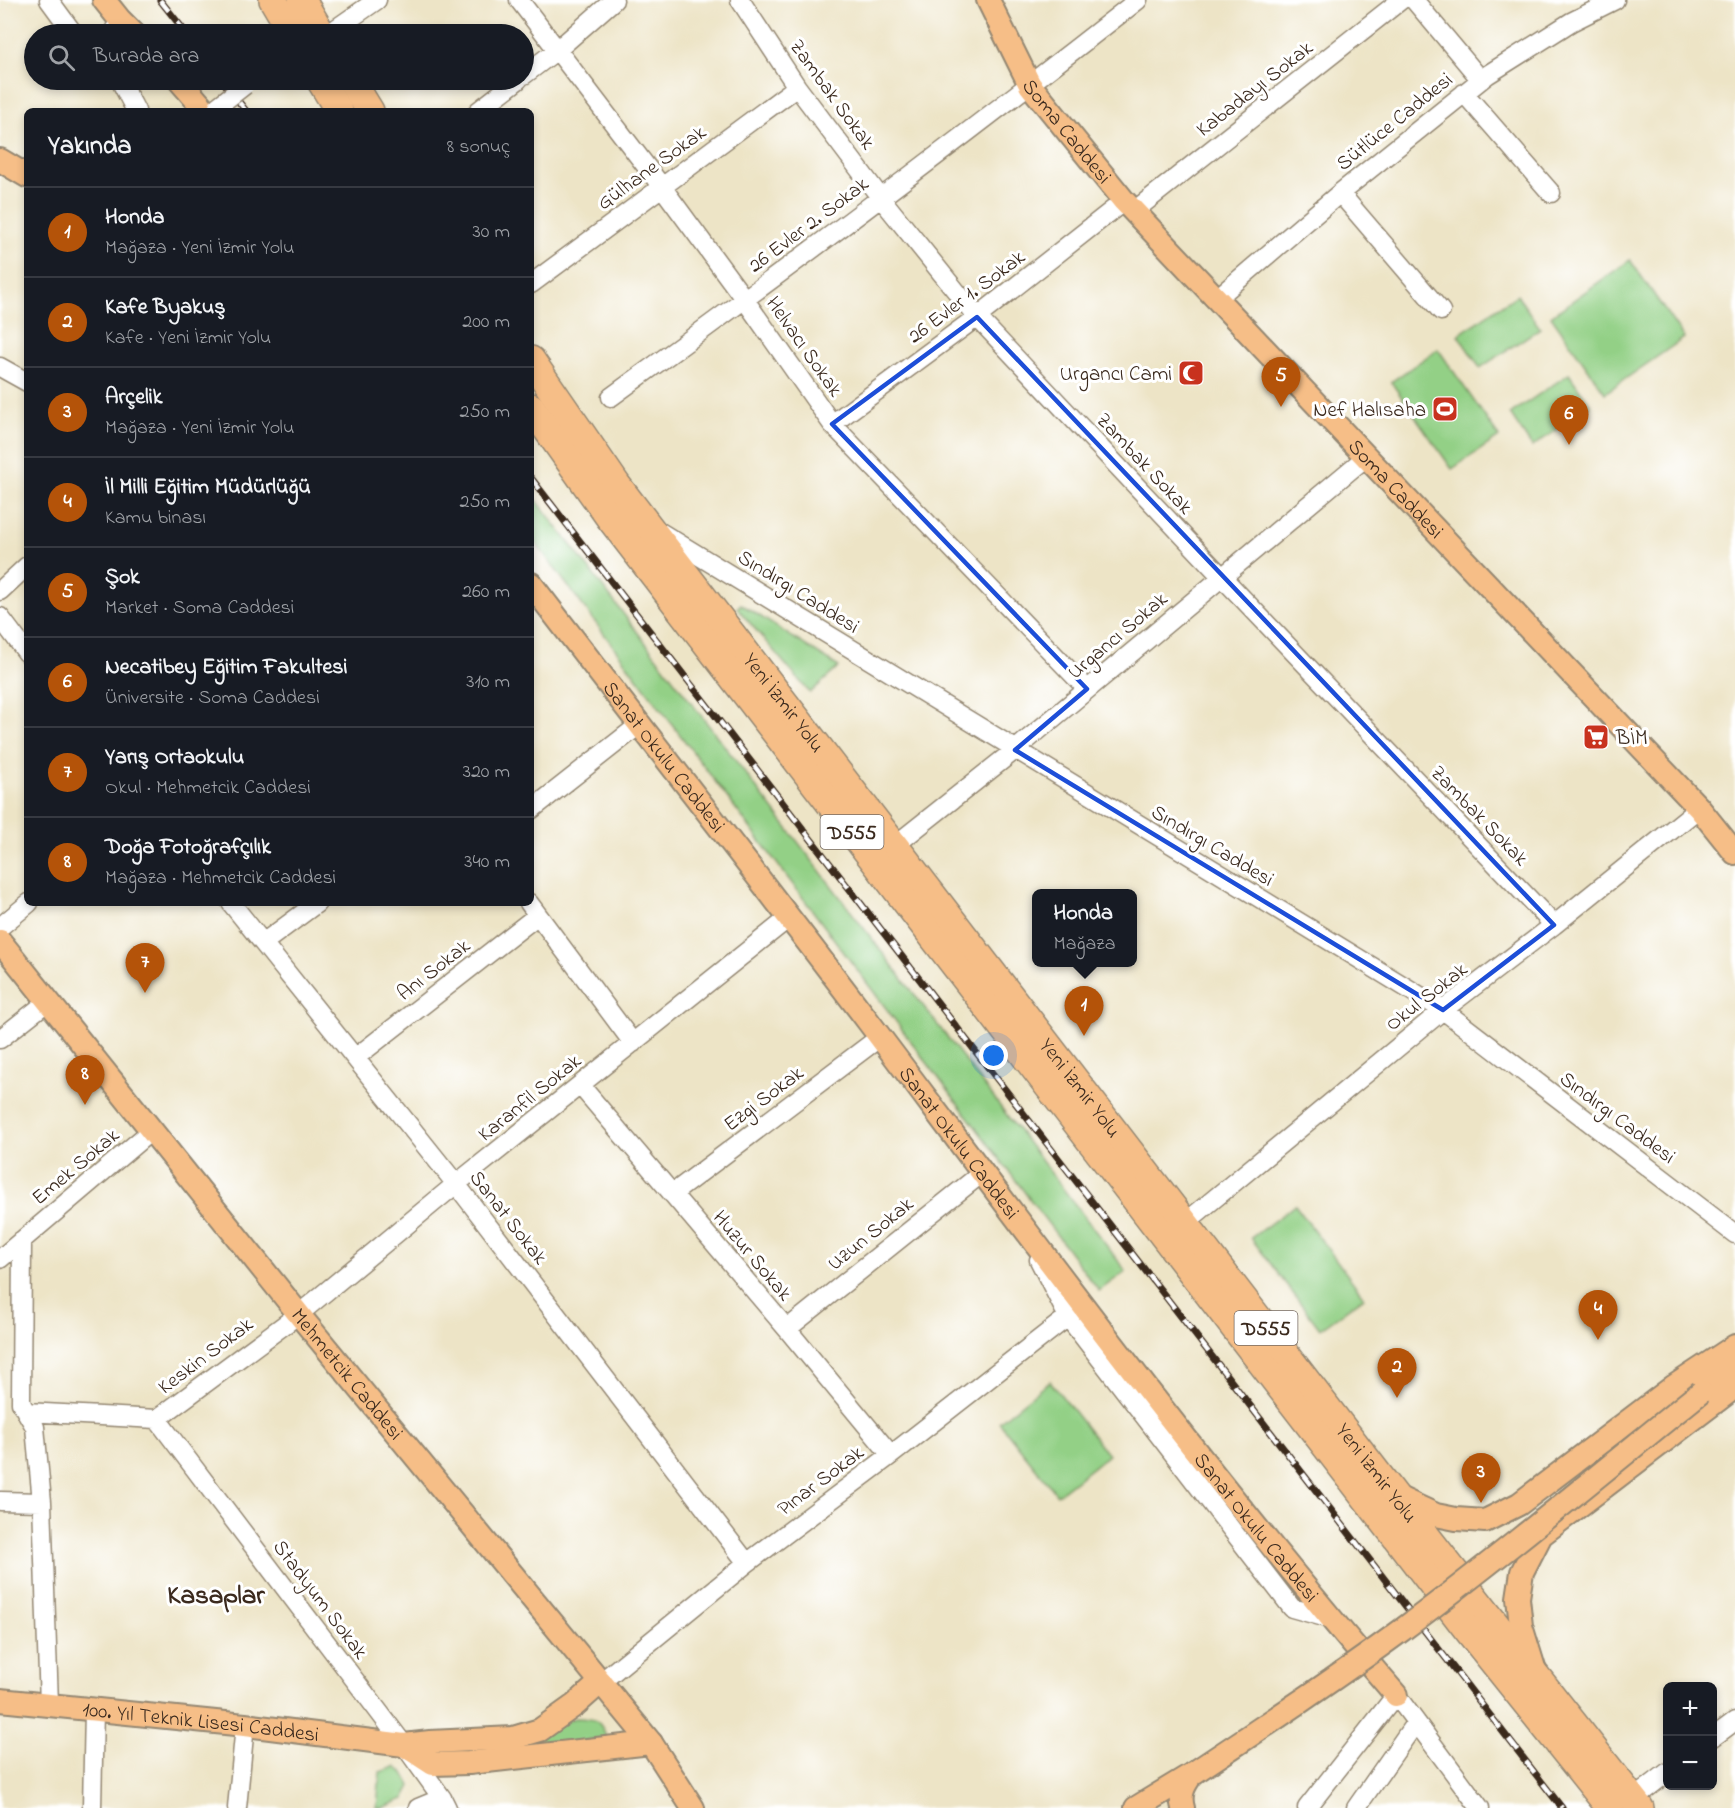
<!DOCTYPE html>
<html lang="tr">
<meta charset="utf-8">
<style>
body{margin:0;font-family:"Indie Flower",sans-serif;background:#20242c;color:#f1f3f6}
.controls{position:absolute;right:18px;bottom:18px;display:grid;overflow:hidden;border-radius:9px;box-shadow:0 3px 9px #0003}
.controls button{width:54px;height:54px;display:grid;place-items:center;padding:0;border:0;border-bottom:2px solid #363941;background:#171b24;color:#f1f3f6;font:30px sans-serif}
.you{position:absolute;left:994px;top:1056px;width:21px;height:21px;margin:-15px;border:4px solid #fff;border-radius:50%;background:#1a73e8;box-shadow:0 0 0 9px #1a73e833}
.badge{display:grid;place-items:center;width:39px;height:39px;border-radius:50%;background:#b45309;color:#fff;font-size:20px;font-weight:700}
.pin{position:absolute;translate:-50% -50px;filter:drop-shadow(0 2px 3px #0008)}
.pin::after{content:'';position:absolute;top:32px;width:21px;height:18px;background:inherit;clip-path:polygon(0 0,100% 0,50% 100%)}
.popup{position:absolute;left:1032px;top:889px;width:105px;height:78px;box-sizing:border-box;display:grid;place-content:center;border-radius:9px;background:#171b24;filter:drop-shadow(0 2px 4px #0005);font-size:20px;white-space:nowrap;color:#9ea1a6}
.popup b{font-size:22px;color:#f1f3f6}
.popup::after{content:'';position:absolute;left:50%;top:100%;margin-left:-12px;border:12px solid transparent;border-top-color:#171b24}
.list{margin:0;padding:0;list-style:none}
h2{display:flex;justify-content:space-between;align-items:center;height:78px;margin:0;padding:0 24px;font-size:26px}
h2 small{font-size:20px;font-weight:400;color:#9ea1a6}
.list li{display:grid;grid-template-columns:39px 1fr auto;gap:18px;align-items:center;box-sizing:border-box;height:90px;padding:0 24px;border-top:2px solid #363941}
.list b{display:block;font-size:22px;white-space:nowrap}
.list p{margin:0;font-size:20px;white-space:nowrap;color:#9ea1a6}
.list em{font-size:20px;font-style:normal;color:#9ea1a6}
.icon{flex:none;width:33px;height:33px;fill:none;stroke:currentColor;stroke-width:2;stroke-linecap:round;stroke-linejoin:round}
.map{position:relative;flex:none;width:1735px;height:1808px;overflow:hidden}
.search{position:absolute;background:#171b24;box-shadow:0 3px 9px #0003;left:24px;top:24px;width:510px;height:66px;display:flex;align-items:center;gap:15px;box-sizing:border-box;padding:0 21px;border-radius:33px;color:#9ea1a6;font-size:22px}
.panel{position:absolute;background:#171b24;box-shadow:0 3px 9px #0003;left:24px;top:108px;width:510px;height:798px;border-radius:9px}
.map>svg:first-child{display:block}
.green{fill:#93d086;stroke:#677d52;stroke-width:1.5}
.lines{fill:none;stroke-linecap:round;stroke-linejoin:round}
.minor-casing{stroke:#948772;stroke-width:21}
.major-casing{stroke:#948772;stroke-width:26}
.highway-casing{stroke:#948772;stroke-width:30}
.minor{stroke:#fff;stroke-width:18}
.major{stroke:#f6be87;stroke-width:22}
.highway{stroke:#f6be87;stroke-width:27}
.rail-casing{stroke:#3b2a1e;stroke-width:7}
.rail{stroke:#fff;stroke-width:4.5;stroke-dasharray:14;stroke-linecap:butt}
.minor-bridge-casing{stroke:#948772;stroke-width:21;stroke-linecap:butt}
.major-bridge-casing{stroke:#948772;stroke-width:26;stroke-linecap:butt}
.minor-bridge{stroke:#fff;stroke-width:18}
.major-bridge{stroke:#f6be87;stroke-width:22}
.marked{fill:none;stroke:#1d4ed8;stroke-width:4.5;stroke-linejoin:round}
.labels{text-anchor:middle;stroke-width:6;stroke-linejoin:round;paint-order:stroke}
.shield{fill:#fff;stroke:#766a62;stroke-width:1.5}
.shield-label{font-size:20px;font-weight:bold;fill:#3b2a1e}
.street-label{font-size:21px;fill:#3b2a1e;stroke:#fff}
.poi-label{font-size:21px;fill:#3b2a1e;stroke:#fff;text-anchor:end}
.district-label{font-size:27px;font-weight:bold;fill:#3b2a1e;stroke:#fff}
</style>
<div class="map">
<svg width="1735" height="1808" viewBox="0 0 1735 1808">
<rect width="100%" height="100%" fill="#fff"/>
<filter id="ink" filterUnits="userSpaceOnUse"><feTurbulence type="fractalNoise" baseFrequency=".0167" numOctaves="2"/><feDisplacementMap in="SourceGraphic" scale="12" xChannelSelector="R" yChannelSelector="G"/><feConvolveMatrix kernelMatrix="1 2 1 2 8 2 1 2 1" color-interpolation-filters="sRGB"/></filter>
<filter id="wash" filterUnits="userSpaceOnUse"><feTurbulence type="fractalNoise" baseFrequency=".008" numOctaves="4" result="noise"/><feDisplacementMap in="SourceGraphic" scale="24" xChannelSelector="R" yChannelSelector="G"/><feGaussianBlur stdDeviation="1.35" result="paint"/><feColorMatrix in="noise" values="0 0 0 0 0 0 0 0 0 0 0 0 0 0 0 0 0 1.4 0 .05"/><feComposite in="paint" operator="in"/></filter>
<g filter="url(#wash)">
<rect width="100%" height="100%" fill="#ede4c6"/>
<path class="green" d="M1630,260L1684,338L1605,393L1551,316Z
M1517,295L1540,328L1480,368L1458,335Z
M1438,349L1499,437L1452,469L1391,382Z
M1569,374L1591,406L1532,447L1510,414Z
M531,493L1126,1271L1099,1291L531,537Z
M741,604L839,667L810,693L737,608Z
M1295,1205L1364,1297L1320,1329L1251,1238Z
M1050,1381L1108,1455L1057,1495L999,1422Z
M575,1718C595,1718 600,1719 607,1738L519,1749L425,1754Z
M395,1767L404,1773L411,1786L404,1799L382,1808H377L380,1772Z"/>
</g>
<g filter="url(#ink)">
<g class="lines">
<g class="minor-casing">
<path id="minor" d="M49,0L74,34
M519,0L662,187L745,300L832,424L1087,689
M740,0L797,87L880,197L977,317L1222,577L1554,925
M1414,0L1481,80
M334,30L377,0
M112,34L120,20
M524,75L557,50L614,0
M120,80L136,111
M1464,93L1551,193
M478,111L518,80
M1340,193L1441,311
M1134,211L1401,0
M531,284L797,87
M1216,299L1340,193L1487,75L1571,22L1615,0
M0,367L27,382
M611,397C789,268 965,136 1138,0
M832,424L977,317L1124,201
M660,532L1443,1010L1735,1234
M0,591L27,566
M0,617L27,653
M531,810L639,725
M894,846L1015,750L1366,457
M231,903L456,1184L747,1563
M529,903L633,1043
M0,927L29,903
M263,943L317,903
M0,1039L47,1002
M355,1058L538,915
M580,1085L787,1329L891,1455
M672,1194L880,1037
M1185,1223L1443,1010L1554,925L1699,808
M22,1240L21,1403L35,1427L42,1502L49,1704
M0,1259L152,1130
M1039,1260L1068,1317L1292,1608L1331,1619
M787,1329L982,1173
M26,1412L157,1419L299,1314L456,1184L790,917
M157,1419L404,1745L442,1798L447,1808
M0,1501L42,1502
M601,1682L747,1563L891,1455L1083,1305
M1712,1738L1735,1721
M1633,1799L1668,1772
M92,1808L94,1709
M237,1808L245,1725
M418,1808L442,1798
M1307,1808L1396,1695L1480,1808
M1356,1808L1416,1722"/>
</g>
<g class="major-casing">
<g id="major">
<path d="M104,0L120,20L134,34"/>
<path id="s1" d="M988,0L1030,85L1124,201L1699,808L1735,853"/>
<path d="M179,80L206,111"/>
<path d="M0,160L27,176"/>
<path id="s2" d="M531,584C643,730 757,874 868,1021C1040,1249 1209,1478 1396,1695"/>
<path id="s3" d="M0,941L305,1322L651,1743L693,1808"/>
<path d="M1701,1392L1735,1363"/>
<path d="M1395,1496L1436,1515L1456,1519L1485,1521L1519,1504L1673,1387L1735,1346"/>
<path d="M1534,1668L1521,1626L1518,1598L1522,1572L1541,1535L1735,1387"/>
<path id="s4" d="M0,1700L245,1725L404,1745L430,1742L513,1738L540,1730L575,1705L601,1682"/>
<path d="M404,1745L433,1764L469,1763L651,1743"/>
<path d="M1136,1808L1192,1774"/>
<path d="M1183,1808C1179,1794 1184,1785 1192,1774"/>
</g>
</g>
<g class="highway-casing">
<g id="highway">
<path d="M273,0L293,34"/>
<path d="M302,0L322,34"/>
<path d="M320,80L339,111"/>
<path d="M351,80L370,111"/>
<path id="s5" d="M531,360L617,485L1395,1496L1640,1808"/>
<path d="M531,407L609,517L1466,1628L1610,1808"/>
</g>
</g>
<use href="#minor" class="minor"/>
<use href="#major" class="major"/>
<use href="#highway" class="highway"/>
<g class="rail-casing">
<path id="rail" d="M160,0L187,34
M222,80L246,111
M531,478L1562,1808"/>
</g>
<use href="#rail" class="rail"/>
<g class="minor-bridge-casing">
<path id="minor-bridge" d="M218,106L245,85"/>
</g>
<g class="major-bridge-casing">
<path id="major-bridge" d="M1192,1774C1263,1727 1334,1680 1402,1630C1504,1554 1602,1472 1701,1392"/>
</g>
<use href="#minor-bridge" class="minor-bridge"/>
<use href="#major-bridge" class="major-bridge"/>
</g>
</g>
<path class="marked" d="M977,317L1554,925L1443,1010L1015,750L1087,689L832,424Z"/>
<defs>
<g id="mosque-square" transform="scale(1.35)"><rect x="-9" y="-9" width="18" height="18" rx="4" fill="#c8321e" stroke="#fff"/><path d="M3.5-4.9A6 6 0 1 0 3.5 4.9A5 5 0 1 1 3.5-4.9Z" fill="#fff"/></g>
<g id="stadium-square" transform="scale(1.35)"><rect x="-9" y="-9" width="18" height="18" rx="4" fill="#c8321e" stroke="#fff"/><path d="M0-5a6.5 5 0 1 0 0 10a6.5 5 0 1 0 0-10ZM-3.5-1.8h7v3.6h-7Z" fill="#fff"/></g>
<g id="supermarket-square" transform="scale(1.35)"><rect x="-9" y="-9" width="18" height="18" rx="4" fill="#c8321e" stroke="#fff"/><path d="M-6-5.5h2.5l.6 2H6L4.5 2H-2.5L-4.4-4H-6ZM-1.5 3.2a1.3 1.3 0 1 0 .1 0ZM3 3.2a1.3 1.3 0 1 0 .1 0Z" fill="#fff"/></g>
</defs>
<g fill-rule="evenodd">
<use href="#mosque-square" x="1191" y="373"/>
<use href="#stadium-square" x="1445" y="409"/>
<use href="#supermarket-square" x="1596" y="737"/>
</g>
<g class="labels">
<g class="shield">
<rect x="820.5" y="815" width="63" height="34" rx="4.5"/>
<rect x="1234.5" y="1311" width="63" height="34" rx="4.5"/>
</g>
<g class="shield-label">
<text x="852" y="839">D555</text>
<text x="1266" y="1335">D555</text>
</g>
<g class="street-label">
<text transform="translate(1254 88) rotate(-38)" y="7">Kabadayı Sokak</text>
<text transform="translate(833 94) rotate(54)" y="7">Zambak Sokak</text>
<text transform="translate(1394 121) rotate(-39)" y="7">Sütlüce Caddesi</text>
<text dy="7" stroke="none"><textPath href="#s1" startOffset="154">Soma Caddesi</textPath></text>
<text transform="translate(651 167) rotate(-36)" y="7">Gülhane Sokak</text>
<text transform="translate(808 224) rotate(-37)" y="7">26 Evler 2. Sokak</text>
<text transform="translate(966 296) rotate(-37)" y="7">26 Evler 1. Sokak</text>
<text transform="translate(805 346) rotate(55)" y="7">Helvacı Sokak</text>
<text transform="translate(1145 463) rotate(47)" y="7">Zambak Sokak</text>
<text dy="7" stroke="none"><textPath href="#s1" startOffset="640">Soma Caddesi</textPath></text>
<text transform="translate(799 591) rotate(32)" y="7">Sındırgı Caddesi</text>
<text transform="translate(1117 635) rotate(-40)" y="7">Urgancı Sokak</text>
<text dy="7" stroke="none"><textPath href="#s5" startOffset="426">Yeni İzmir Yolu</textPath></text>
<text dy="7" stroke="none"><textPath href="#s2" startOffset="218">Sanat Okulu Caddesi</textPath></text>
<text transform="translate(1480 815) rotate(46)" y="7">Zambak Sokak</text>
<text transform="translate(1213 845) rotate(31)" y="7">Sındırgı Caddesi</text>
<text transform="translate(433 969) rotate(-38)" y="7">Anı Sokak</text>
<text transform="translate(1426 996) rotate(-38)" y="7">Okul Sokak</text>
<text dy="7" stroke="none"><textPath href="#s5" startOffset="912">Yeni İzmir Yolu</textPath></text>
<text transform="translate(529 1097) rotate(-39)" y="7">Karanfil Sokak</text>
<text transform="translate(763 1098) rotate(-37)" y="7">Ezgi Sokak</text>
<text transform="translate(1618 1117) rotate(37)" y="7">Sındırgı Caddesi</text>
<text dy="7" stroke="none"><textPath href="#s2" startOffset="704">Sanat Okulu Caddesi</textPath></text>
<text transform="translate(75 1166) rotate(-40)" y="7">Emek Sokak</text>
<text transform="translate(509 1217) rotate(52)" y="7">Sanat Sokak</text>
<text transform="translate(870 1233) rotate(-39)" y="7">Uzun Sokak</text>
<text transform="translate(753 1255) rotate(50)" y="7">Huzur Sokak</text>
<text transform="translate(205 1355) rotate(-37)" y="7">Keskin Sokak</text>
<text dy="7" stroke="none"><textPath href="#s3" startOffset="555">Mehmetcik Caddesi</textPath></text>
<text dy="7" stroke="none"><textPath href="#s5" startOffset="1398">Yeni İzmir Yolu</textPath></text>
<text transform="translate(820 1480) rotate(-37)" y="7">Pınar Sokak</text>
<text dy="7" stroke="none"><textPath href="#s2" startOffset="1190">Sanat Okulu Caddesi</textPath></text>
<text transform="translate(321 1599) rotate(53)" y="7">Stadyum Sokak</text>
<text dy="7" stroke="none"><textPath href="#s4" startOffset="202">100. Yıl Teknik Lisesi Caddesi</textPath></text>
</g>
<g class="poi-label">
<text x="1172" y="380">Urgancı Cami</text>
<text x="1426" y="416">Nef Halısaha</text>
<text x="1616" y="744" text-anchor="start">BİM</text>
</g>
<g class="district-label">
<text x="216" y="1603">Kasaplar</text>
</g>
</g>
</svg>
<div class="controls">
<button>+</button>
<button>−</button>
</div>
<div class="you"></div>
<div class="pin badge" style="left:1084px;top:1036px">1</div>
<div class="popup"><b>Honda</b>Mağaza</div>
<div class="pin badge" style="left:1397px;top:1398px">2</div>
<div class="pin badge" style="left:1481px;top:1503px">3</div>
<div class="pin badge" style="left:1598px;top:1340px">4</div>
<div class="pin badge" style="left:1281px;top:407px">5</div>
<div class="pin badge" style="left:1569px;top:445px">6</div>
<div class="pin badge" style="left:145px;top:993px">7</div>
<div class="pin badge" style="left:85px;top:1105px">8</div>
<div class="search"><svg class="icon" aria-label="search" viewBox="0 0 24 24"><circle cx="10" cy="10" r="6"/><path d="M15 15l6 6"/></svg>Burada ara</div>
<section class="panel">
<h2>Yakında<small>8 sonuç</small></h2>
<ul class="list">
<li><span class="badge">1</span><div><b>Honda</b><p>Mağaza · Yeni İzmir Yolu</p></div><em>30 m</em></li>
<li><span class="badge">2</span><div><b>Kafe Byakuş</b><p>Kafe · Yeni İzmir Yolu</p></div><em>200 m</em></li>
<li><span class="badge">3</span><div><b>Arçelik</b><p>Mağaza · Yeni İzmir Yolu</p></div><em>250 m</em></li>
<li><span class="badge">4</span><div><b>İl Milli Eğitim Müdürlüğü</b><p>Kamu binası</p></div><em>250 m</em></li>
<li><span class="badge">5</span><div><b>Şok</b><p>Market · Soma Caddesi</p></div><em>260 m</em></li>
<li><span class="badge">6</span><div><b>Necatibey Eğitim Fakultesi</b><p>Üniversite · Soma Caddesi</p></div><em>310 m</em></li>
<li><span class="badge">7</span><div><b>Yarış Ortaokulu</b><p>Okul · Mehmetcik Caddesi</p></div><em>320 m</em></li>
<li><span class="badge">8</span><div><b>Doğa Fotoğrafçılık</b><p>Mağaza · Mehmetcik Caddesi</p></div><em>340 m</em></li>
</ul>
</section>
</div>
